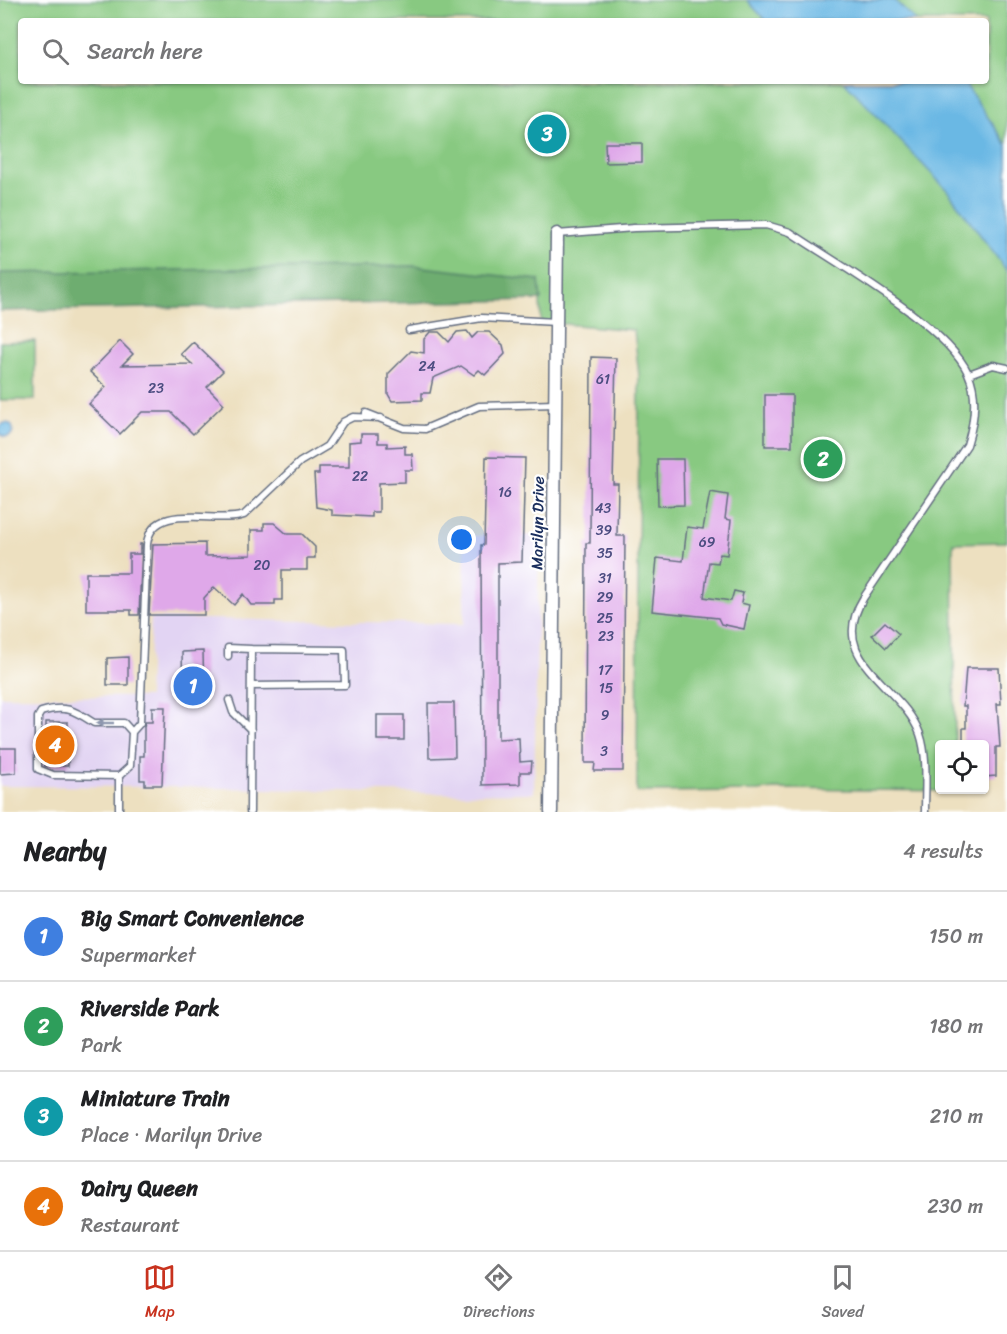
<!DOCTYPE html>
<meta charset="utf-8">
<style>
body{margin:0;font-family:Sriracha,sans-serif;background:#f2f2f2;color:#202124}
.controls{position:absolute;right:18px;bottom:18px;display:grid;overflow:hidden;border-radius:6px;box-shadow:0 2px 4px #0004}
.controls button{width:54px;height:54px;display:grid;place-items:center;padding:0;border:0;border-bottom:2px solid #e0e0e0;background:#fff;color:#202124;font:30px sans-serif}
.you{position:absolute;left:462px;top:540px;width:21px;height:21px;margin:-15px;border:4px solid #fff;border-radius:50%;background:#1a73e8;box-shadow:0 0 0 9px #1a73e833}
.badge{display:grid;place-items:center;width:39px;height:39px;border-radius:50%;background:#c8321e;color:#fff;font-size:20px;font-weight:700}
.pin{position:absolute;translate:-50% -50%;border:3px solid #fff;box-shadow:0 2px 6px #0006}
.list{margin:0;padding:0;list-style:none}
h2{display:flex;justify-content:space-between;align-items:center;height:78px;margin:0;padding:0 24px;font-size:26px}
h2 small{font-size:20px;font-weight:400;color:#757577}
.list li{display:grid;grid-template-columns:39px 1fr auto;gap:18px;align-items:center;box-sizing:border-box;height:90px;padding:0 24px;border-top:2px solid #e0e0e0}
.list b{display:block;font-size:22px;white-space:nowrap}
.list p{margin:0;font-size:20px;white-space:nowrap;color:#757577}
.list em{font-size:20px;font-style:normal;color:#757577}
.icon{flex:none;width:33px;height:33px;fill:none;stroke:currentColor;stroke-width:2;stroke-linecap:round;stroke-linejoin:round}
.map{position:relative;flex:none;width:1007px;height:812px;overflow:hidden}
.search{position:absolute;background:#fff;box-shadow:0 2px 4px #0004;left:18px;right:18px;top:18px;height:66px;display:flex;align-items:center;gap:15px;box-sizing:border-box;padding:0 21px;border-radius:6px;color:#757577;font-size:22px}
.sheet{height:438px;background:#fff}
nav{display:flex;justify-content:space-around;align-items:center;box-sizing:border-box;height:84px;border-top:2px solid #e0e0e0;background:#fff;font-size:16px;color:#757577}
nav a{display:grid;justify-items:center;gap:3px}
nav .on{color:#c8321e}
.map>svg:first-child{display:block}
.built{fill:#e2d4f3}
.green{fill:#88c981;stroke:#527c70;stroke-width:1.5;fill-rule:evenodd}
.forest{fill:#6ead6f;stroke:#446e66;stroke-width:1.5}
.water{fill:#6ab8e4;stroke:#4274a1;stroke-width:1.5}
.building{fill:#dfa8e9}
.lines{fill:none;stroke-linecap:round;stroke-linejoin:round}
.lane-casing{stroke:#646d80;stroke-width:9}
.street-casing{stroke:#646d80;stroke-width:15}
.lane{stroke:#fff;stroke-width:6}
.street{stroke:#fff;stroke-width:12}
.oneway{fill:#8d97ae}
.labels{text-anchor:middle;stroke-width:4.5;stroke-linejoin:round;paint-order:stroke}
.number-label{font-size:14px;fill:#4c4d81}
.street-label{font-size:16px;fill:#1b2f5e;stroke:#fff}
</style>
<div class="map">
<svg width="1007" height="812" viewBox="0 0 1007 812">
<rect width="100%" height="100%" fill="#fff"/>
<filter id="ink" filterUnits="userSpaceOnUse"><feTurbulence type="fractalNoise" baseFrequency=".0167" numOctaves="2"/><feDisplacementMap in="SourceGraphic" scale="12" xChannelSelector="R" yChannelSelector="G"/><feConvolveMatrix kernelMatrix="1 2 1 2 8 2 1 2 1" color-interpolation-filters="sRGB"/></filter>
<filter id="wash" filterUnits="userSpaceOnUse"><feTurbulence type="fractalNoise" baseFrequency=".008" numOctaves="4" result="noise"/><feDisplacementMap in="SourceGraphic" scale="24" xChannelSelector="R" yChannelSelector="G"/><feGaussianBlur stdDeviation="1.35" result="paint"/><feColorMatrix in="noise" values="0 0 0 0 0 0 0 0 0 0 0 0 0 0 0 0 0 1.4 0 .05"/><feComposite in="paint" operator="in"/></filter>
<g filter="url(#wash)">
<rect width="100%" height="100%" fill="#ede0c0"/>
<path class="built" d="M539,535L534,793L465,794L182,787L0,786V696L148,697L151,618L464,624L465,536Z"/>
<path class="green" d="M0,0H1007V542L953,543L955,744H940V790L955,791L774,789L758,791L637,792L639,376L634,330L541,322L539,280L0,274ZM21,21H986V81H21Z
M35,341V400H0V342Z"/>
<path class="forest" d="M413,266L539,280L541,300L0,311V273Z"/>
<path class="water" d="M747,0H894L916,21H766Z
M844,81H963L1007,145V271L947,190Z
M-1 430a7 7 0 1 1 14 0a7 7 0 1 1-14 0Z"/>
<g id="blocks">
<path class="building" d="M605,143H642V162L606,163Z
M467,331L472,338L478,332H489L503,345L505,354L485,375L479,370L474,375L461,366L433,378L430,393H422V400L392,401L388,394V374L411,351L424,353V339L430,332H439L449,342L457,332Z
M120,341L133,354L122,365L192,364L181,354L193,342L223,371L207,387L224,404L193,434L171,412H142L120,434L89,404L106,387L90,372Z
M591,357L616,358L613,484H618L617,536H625L623,771H594L595,763H585L586,543H590Z
M765,395H792V446H765Z
M361,434H378V443H387V447L405,446V454H412L413,470H405V482L379,483V512H372V517L332,515V510L316,507L314,474H319V467H349V442L361,441Z
M486,457L525,458L522,562L498,563V739L519,738L520,762L532,761L531,772H520V784L482,785L481,545H484Z
M657,459H683L684,505L658,506Z
M710,492L728,495L725,519L731,520L727,555L720,554L718,563L709,562L704,597L731,601L734,591L743,593L741,603L749,605L744,629L721,624L718,618L652,611L657,558L683,561L687,527L703,529Z
M264,523H274L287,534H302L315,547V558H307V570H282V600H275V605H251L243,594L234,605L214,587L204,598V615H149L153,544L205,543V556L251,555V530H264Z
M140,544H142L139,615H131V610H86V573H129V554H140Z
M885,622L899,634L886,648L872,635Z
M203,651L204,693L183,694L182,652Z
M128,657V685H107V658Z
M966,668H999L1001,704H997L1000,747H996V776L984,777V744H963V728H966V706H963Z
M428,703H454L455,757L429,758Z
M152,707H165L162,785H145V780H140V756H144V727L145,722H152Z
M377,715H404V740H377Z
M46,722H68V766H45L43,739H46Z
M0,748H16V773L0,774Z"/>
</g>
</g>
<g filter="url(#ink)">
<use href="#blocks" fill-opacity="0" stroke="#646d80" stroke-width="1.5"/>
<g class="lines">
<g class="lane-casing">
<path id="lane" d="M557,234L634,228L766,225L790,232C837,264 945,324 968,373C978,395 974,423 967,445L864,597C824,661 902,684 920,734C928,757 925,788 925,812
M409,330L482,318L556,322
M969,374L993,365L1007,368
M366,413L404,428L425,429L479,406L555,404
M228,656V648L251,649
M229,700L233,712L251,730
M132,732L140,723L147,544C152,500 217,525 244,515L300,462L327,446L343,422L353,417L381,418
M119,812V776L130,766L132,732L124,723H94C75,711 66,704 41,712L38,717V769L53,775L119,776
M250,812L251,649L344,650L345,685L251,686"/>
</g>
<g class="street-casing">
<path id="street" d="M551,812L557,234"/>
</g>
<use href="#lane" class="lane"/>
<use href="#street" class="street"/>
</g>
<defs><path id="oneway-solid" d="M-6-.8H1V-3.2L6.5 0L1 3.2V.8H-6Z" transform="scale(1.5)"/></defs>
<use class="oneway" href="#oneway-solid" transform="translate(105 723) rotate(180)"/>
</g>
<g class="labels">
<g class="number-label">
<text x="427" y="371">24</text>
<text x="603" y="384">61</text>
<text x="156" y="393">23</text>
<text x="360" y="481">22</text>
<text x="505" y="497">16</text>
<text x="603" y="513">43</text>
<text x="604" y="535">39</text>
<text x="707" y="547">69</text>
<text x="605" y="558">35</text>
<text x="262" y="570">20</text>
<text x="605" y="583">31</text>
<text x="605" y="602">29</text>
<text x="605" y="623">25</text>
<text x="606" y="641">23</text>
<text x="605" y="675">17</text>
<text x="606" y="693">15</text>
<text x="605" y="720">9</text>
<text x="604" y="756">3</text>
</g>
<g class="street-label">
<text transform="translate(537 523) rotate(-89)" y="6">Marilyn Drive</text>
</g>
</g>
</svg>
<div class="controls">
<button><svg class="icon" aria-label="locate" viewBox="0 0 24 24"><circle cx="12" cy="12" r="6"/><path d="M12 2v4M12 18v4M2 12h4M18 12h4"/></svg></button>
</div>
<div class="you"></div>
<div class="pin badge" style="left:193px;top:686px;background:#3f7fe0">1</div>
<div class="pin badge" style="left:823px;top:459px;background:#2e9e5b">2</div>
<div class="pin badge" style="left:547px;top:134px;background:#0f9aa8">3</div>
<div class="pin badge" style="left:55px;top:745px;background:#e8710a">4</div>
<div class="search"><svg class="icon" aria-label="search" viewBox="0 0 24 24"><circle cx="10" cy="10" r="6"/><path d="M15 15l6 6"/></svg>Search here</div>
</div>
<section class="sheet">
<h2>Nearby<small>4 results</small></h2>
<ul class="list">
<li><span class="badge" style="background:#3f7fe0">1</span><div><b>Big Smart Convenience</b><p>Supermarket</p></div><em>150 m</em></li>
<li><span class="badge" style="background:#2e9e5b">2</span><div><b>Riverside Park</b><p>Park</p></div><em>180 m</em></li>
<li><span class="badge" style="background:#0f9aa8">3</span><div><b>Miniature Train</b><p>Place · Marilyn Drive</p></div><em>210 m</em></li>
<li><span class="badge" style="background:#e8710a">4</span><div><b>Dairy Queen</b><p>Restaurant</p></div><em>230 m</em></li>
</ul>
</section>
<nav>
<a class="on"><svg class="icon" aria-label="map" viewBox="0 0 24 24"><path d="M3 6l6-2 6 2 6-2v14l-6 2-6-2-6 2zM9 4v14M15 6v14"/></svg>Map</a>
<a><svg class="icon" aria-label="directions" viewBox="0 0 24 24"><path d="M12 3l9 9-9 9-9-9zM9 14v-3h6M13 9l2 2-2 2"/></svg>Directions</a>
<a><svg class="icon" aria-label="saved" viewBox="0 0 24 24"><path d="M7 4h10v16l-5-4-5 4z"/></svg>Saved</a>
</nav>
